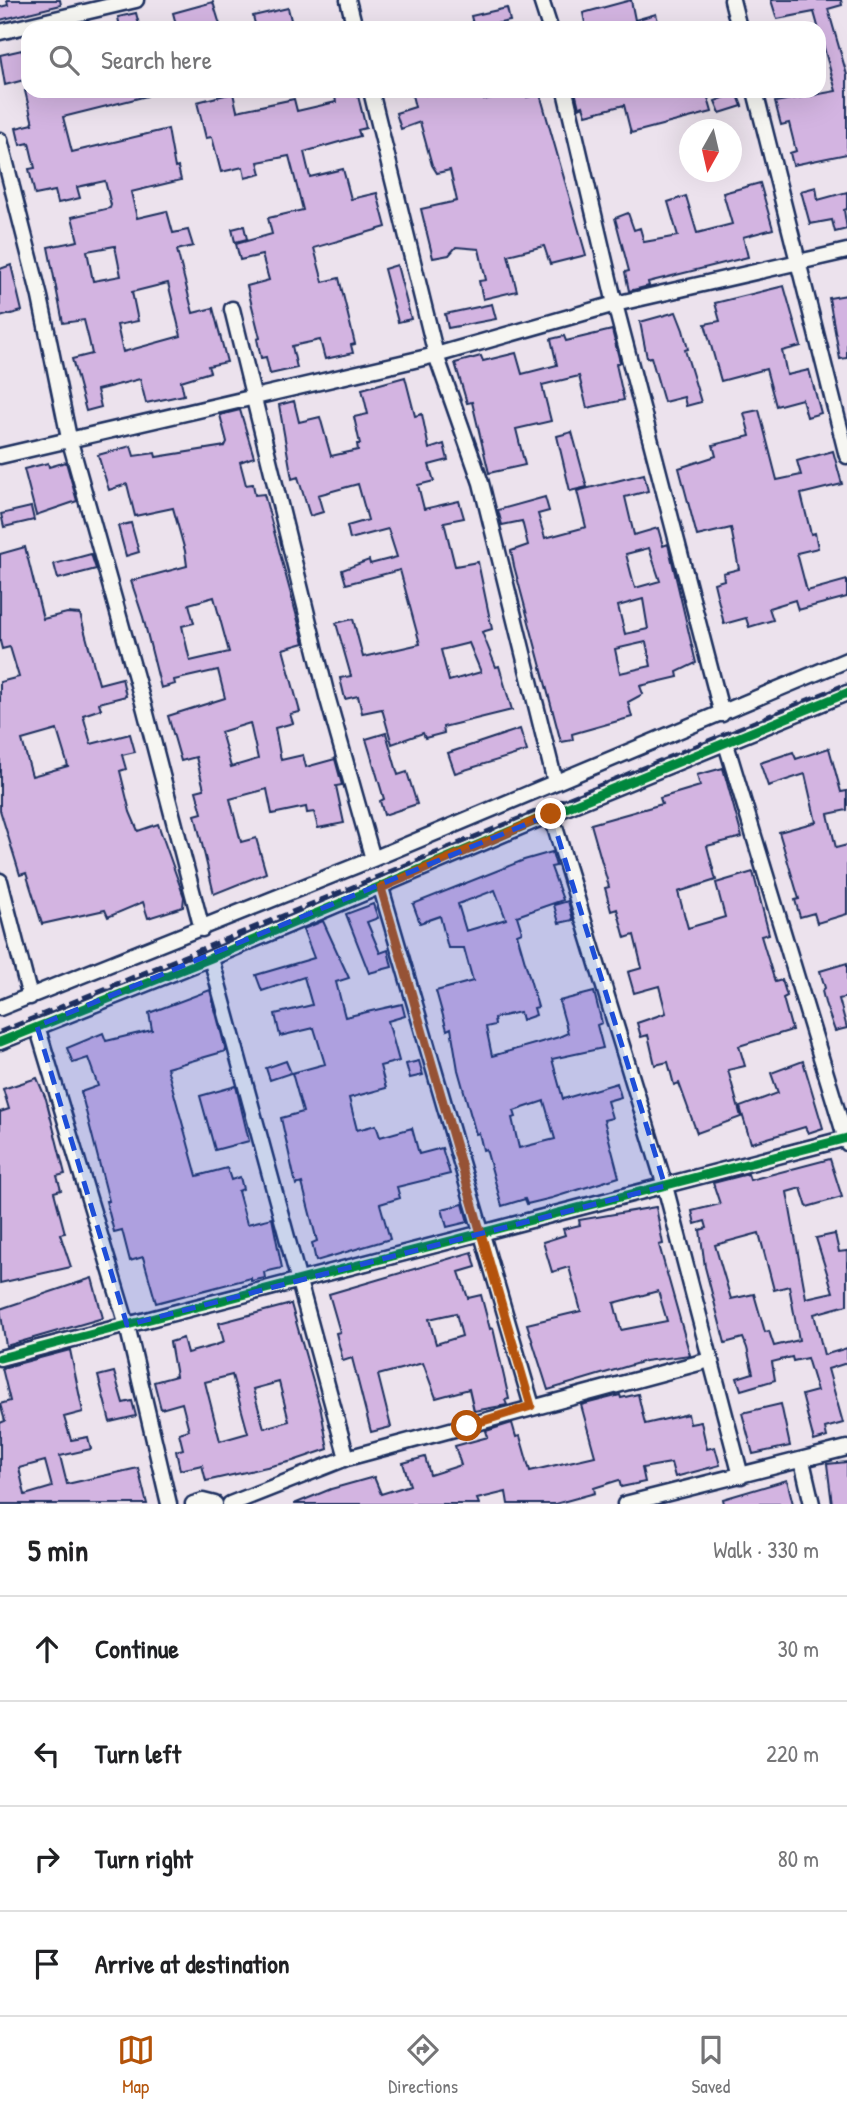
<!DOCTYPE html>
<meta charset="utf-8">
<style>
body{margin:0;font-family:"Patrick Hand",sans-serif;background:#f6f6f6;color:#202124}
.compass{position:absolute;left:679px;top:119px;width:63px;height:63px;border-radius:50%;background:#fff;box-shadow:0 7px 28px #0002;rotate:188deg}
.stop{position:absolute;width:21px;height:21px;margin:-16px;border:5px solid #b45309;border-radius:50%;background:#fff}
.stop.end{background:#b45309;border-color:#fff;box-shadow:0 2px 7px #0008}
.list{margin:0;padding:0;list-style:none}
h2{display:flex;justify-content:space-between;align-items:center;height:91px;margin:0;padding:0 28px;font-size:30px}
h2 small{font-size:23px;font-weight:400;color:#757577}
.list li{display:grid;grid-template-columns:46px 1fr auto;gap:21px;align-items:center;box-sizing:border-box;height:105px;padding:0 28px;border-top:2px solid #e0e0e0}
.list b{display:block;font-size:26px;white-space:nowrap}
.list em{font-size:23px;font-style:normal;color:#757577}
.icon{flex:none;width:38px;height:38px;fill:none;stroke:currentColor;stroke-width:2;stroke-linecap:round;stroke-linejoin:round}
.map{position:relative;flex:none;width:847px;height:1504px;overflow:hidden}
.search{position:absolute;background:#fff;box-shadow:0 7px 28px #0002;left:21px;right:21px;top:21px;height:77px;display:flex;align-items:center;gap:18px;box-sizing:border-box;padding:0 24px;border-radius:21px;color:#757577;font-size:26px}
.sheet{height:511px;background:#fff}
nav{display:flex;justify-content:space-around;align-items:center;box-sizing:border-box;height:98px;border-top:2px solid #e0e0e0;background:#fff;font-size:19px;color:#757577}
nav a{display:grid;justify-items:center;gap:4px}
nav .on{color:#b45309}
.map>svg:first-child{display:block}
.building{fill:#d3b4e1;stroke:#1b2f5e;stroke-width:2;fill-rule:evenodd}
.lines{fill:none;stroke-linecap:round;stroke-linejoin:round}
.minor-casing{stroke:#1b2f5e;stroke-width:19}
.minor{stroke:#f6f6f2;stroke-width:14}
.rail{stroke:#1b2f5e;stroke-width:5;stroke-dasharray:10 5;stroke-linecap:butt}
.cycleway-casing{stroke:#f6f6f2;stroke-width:13}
.cycleway{stroke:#00873e;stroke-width:9}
.route{stroke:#b45309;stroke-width:9}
.marked{fill:#1d4ed8;fill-opacity:0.2;stroke:#1d4ed8;stroke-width:5;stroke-dasharray:14 9;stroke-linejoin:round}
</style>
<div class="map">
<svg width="847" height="1504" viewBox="0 0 847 1504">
<rect width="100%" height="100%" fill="#ece2ed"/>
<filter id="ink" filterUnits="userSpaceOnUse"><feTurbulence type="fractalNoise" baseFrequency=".0143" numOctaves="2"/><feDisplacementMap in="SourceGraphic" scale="14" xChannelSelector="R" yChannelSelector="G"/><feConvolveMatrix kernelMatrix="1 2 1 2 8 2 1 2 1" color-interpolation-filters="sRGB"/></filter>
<g filter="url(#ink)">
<path class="building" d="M7,0H60L61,5L0,20V7L8,5Z
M631,0L635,20L656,14L660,28H586L583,13Z
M771,0H841L842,5L828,9L847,75V154L793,165L790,153L796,151L789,123L781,125L775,102L836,91L814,12L777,19Z
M213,2L221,28H177L173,13Z
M288,8L292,24L256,28L253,16Z
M507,8L510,21L474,28L471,16Z
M136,13L140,28H120L118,17Z
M22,50L28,79L5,85L0,55Z
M25,91H147V96L63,117L72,152L168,129L175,168L178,167L181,180L131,192L137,218L167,211L173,233L188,230L193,246L177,250L193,313L213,308L227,362L208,366L210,372L181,381L184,395L146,403L140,379L97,390L101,407L86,411L72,359L92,354L89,340L84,320L63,323L48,247L78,241L72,217L110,208L111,205L105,181L77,187L80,198L58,203L55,191L35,195L29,169L35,168L29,143L20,145L16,128L33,124ZM115,246L121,276L93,281L87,251ZM168,283L181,336L123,352L117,325L138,321L132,292Z
M334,91H348L349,94L357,92L366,128L358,130L360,136L304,152L310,177L343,169L351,199L377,193L386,227L314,248L323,282L339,278L355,344L351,345L353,353L325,359L320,340L292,346L297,368L270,374L266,357L261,358L257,339L260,338L247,286L269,280L262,255L240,260L236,244L272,234L268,218L303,210L294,175L289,156L258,162L261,174L245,178L243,167L221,172L212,137L206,138L197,102L233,93L237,111L294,99L297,111L336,102Z
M411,91H425L426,95L445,91H482L484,100L518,91H525L527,97L540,94L586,255L550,264L544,246L508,255L517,291L483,299L479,281L486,280L479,249L456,247L449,255L433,258L421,209L457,201L450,170L437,173L432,165L420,122L401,129L396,113L415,107Z
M575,91H706L712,112L631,133L624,105L586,115L583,106L579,108Z
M737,93L742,106L720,113L715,101Z
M760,183L773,229L743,237L748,257L648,282L649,286L629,291L625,272L629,271L615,218L628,213L634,230L640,228L644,242L678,236L668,202L686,196L697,233L732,224L723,193Z
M816,187L818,200L847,192V209L844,210L847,229L835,232L832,220L810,224L801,191Z
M244,226L247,239L235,242L232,229Z
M11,265L22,311L0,317V269Z
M397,265L411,319L398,322L384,269Z
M784,286L801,346L782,351L787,375L809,370L821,413L807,417L802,399L776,406L766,369L721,381L705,324L720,321L715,303Z
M847,295V358L840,359L829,298Z
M492,304L496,319L448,328L445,314Z
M676,312L683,330L688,349L685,350L701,402L686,406L684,397L664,402L651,357L647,358L640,322Z
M612,330L620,362L616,364L624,400L587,408L579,376L542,385L551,421L516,429L525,465L489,473L472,402L467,403L455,363L481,356L483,361L516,353L522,374L557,365L551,339L564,336L566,341Z
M405,377L415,416L422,414L429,449L444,444L448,460L429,465L434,481L418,485L424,509L459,501L464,518L444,522L455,566L478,562L492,629L482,632L496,667L499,666L512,710L443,727L444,733L425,738L423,733L392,744L382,709L362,713L358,696L345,699L340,678L351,676L336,623L353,619L363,657L420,644L400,570L346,584L342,570L369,560L370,564L397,557L388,529L350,539L347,526L368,520L358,484L318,495L323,512L310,516L298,477L292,479L279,405L294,401L299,422L320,417L331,456L358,450L357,444H360L354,417L368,414L362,389ZM469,643L481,672L449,681L441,650Z
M240,410L254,457L240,462L246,485L253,484L255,495L264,494L304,643L283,649L300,712L290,714L293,723L275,728L281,760L303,755L306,767L335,759L342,785L336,786L344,823L318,828L314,812L307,813L306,807L272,814L267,789L230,799L241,842L256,838L266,873L214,894L195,815L202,813L196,791L204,789L196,757L181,761L168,716L225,698L218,670L174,680L175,684L161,688L143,617L131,581L187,566L185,551L173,508L135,516L127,484L109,490L98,455L131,446L134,456L155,453L156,457L225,446L227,442L220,415ZM214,597L229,652L190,661L182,626L194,623L189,604ZM250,723L258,759L231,767L221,732Z
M759,410L777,480L801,475L797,461L833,451L842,484L801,494L811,534L815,533L818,548L797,553L807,591L847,580V597L798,610L795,600L769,608L773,620L749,627L746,618L724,624L714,583L724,580L723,573L739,569L731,528L697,536L679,468L716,456L713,445L750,436L744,413Z
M572,432L587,487L570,491L557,436Z
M66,462L77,501L36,515L24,469L48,463L49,467Z
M644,474L648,491L625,497L634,535L658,528L663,546L668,544L696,663L677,672L678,677L640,686L643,694L628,702L632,717L572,734L573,740L561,742L514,566L511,551L528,545L522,521L502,525L498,510L545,497L549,511L538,514L545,538L586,527L577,491ZM649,548L660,581L635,588L626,554ZM643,599L648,629L625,634L618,606ZM646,642L651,666L620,673L615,649Z
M31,507L34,520L4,527L1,514Z
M131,523L139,552L126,556L118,526Z
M25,547L43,619L67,613L80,614L99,684L122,678L126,696L99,703L101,709L83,715L91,744L130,734L135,752L122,755L126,769L120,771L130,812L138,831L158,824L184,897L183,907L148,918L143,902L108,917L105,910L42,924L26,873L20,875L0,810V682L19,677L10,647L2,649L0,641V554ZM57,730L68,766L32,776L22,740Z
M91,554L96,569L58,579L54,564Z
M520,729L527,751L455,773L448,753Z
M386,733L398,775L407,772L417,804L384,815L380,801L384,799L366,739Z
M829,748L841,792L847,791V810L828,814L836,848L847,845V914L817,923L814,913L800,917L795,900L799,899L779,832L816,822L805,774L768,786L760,763L793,752L796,759Z
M723,768L742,837L707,846L716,880L678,892L688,928L725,917L716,883L753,872L769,934L761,936L775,982L782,980L787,996L783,998L792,1030L739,1046L745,1066L728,1070L741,1117L697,1133L679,1083L674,1085L668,1062L655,1065L648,1035L641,1037L637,1023L666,1013L659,986L634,993L628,972L642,968L634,935L625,938L617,909L611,911L605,888L609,887L591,824L662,804L660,798L700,786L697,775Z
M552,852L556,866L551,867L563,900L517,916L522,932L517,934L538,1007L534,1008L536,1015L522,1020L520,1012L494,1018L495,1025L486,1027L492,1056L559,1037L568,1033L559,1001L594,992L602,1023L597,1025L603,1048L552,1059L563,1099L617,1083L621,1097L607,1101L612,1118L604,1120L619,1177L552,1198L527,1204L525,1199L502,1206L486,1149L483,1150L479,1133L476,1134L458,1070L451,1028L447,1030L436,991L473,981L464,948H448L440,916L420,923L413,904L524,860ZM495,890L506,919L466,931L458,904ZM544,1101L555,1139L519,1148L512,1118L516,1117L514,1111Z
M568,901L573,920L559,923L554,905Z
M373,904L378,918L367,922L380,953L388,950L392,967L369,973L346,914Z
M323,921L349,978L336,982L345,1017L402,1004L405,1016L388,1021L399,1061L380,1066L386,1088L349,1098L357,1130L376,1125L380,1137L412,1128L419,1154L442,1148L450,1174L397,1187L400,1198L380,1204L390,1239L316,1261L312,1243L317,1241L302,1183L296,1185L281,1118L303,1112L292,1073L325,1064L314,1028L280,1036L275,1014L312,1005L304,977L262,991L256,975L314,958L303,929Z
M847,963V997L839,999L847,1028L835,1031L825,1003L822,991L825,988L820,971Z
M210,990L226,1051L167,1068L197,1176L227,1168L231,1180L240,1177L243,1189L238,1191L247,1224L272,1218L282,1268L264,1272L265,1278L251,1281V1278L156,1303L143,1257L130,1261L122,1230L114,1232L106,1201H109L81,1092L98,1086L88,1058L73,1063L67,1048L103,1033L106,1041L152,1030L149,1013Z
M286,1061L291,1073L270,1080L266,1068Z
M419,1061L423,1075L410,1078L406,1064Z
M803,1061L823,1128L808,1133L805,1127L751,1143L740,1107L778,1093L771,1073Z
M37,1078L46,1099L65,1174L57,1176L61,1190L54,1192L65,1233L60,1234L71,1267L0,1283V1112L9,1109L3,1089Z
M236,1086L249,1141L215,1150L200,1096Z
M830,1159L842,1197L807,1207L801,1188L787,1192L806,1298L833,1292L816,1238L835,1234L839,1252L847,1251V1305L814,1314L824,1355L847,1348V1363L828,1369L843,1423L825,1428L827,1437L814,1441L802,1395L817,1391L807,1358L793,1361L792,1357L772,1362L775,1380L741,1390L737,1378L753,1373L747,1348L743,1338L725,1343L705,1267L700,1230L707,1228L705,1221L695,1224L692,1211L720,1204L713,1183L748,1174L750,1180ZM759,1233L774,1290L789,1286L799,1340L774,1346L769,1331L765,1332L754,1294L731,1299L715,1245Z
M463,1204L468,1222L447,1227L442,1209Z
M656,1207L663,1244L659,1245L690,1355L645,1361L548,1390L527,1324L581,1311L569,1267L552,1272L543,1242L565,1235L563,1229L580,1225L579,1220ZM658,1291L667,1321L621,1330L614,1303Z
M472,1252L476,1267L459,1272L468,1298L481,1295L490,1329L493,1328L509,1399L505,1400L507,1405L474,1411L469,1389L436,1398L423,1363L378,1375L391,1427L371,1432L352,1358L343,1361L336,1333L340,1332L329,1294ZM456,1313L462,1336L436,1344L429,1319Z
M92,1278L103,1318L6,1346L0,1309Z
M291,1304L321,1410L328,1449L293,1461L206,1481L202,1465L180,1470L176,1451L183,1449L179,1433L189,1430L182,1403L161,1409L154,1382L176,1376L170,1342L183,1338L187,1353L213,1346L224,1342L219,1323ZM232,1375L248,1433L220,1441L205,1382ZM279,1382L289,1421L264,1428L253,1389Z
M70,1350L83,1412L64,1417L71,1440L88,1437L91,1449L60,1456L67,1484L138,1468L147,1504H0V1423L5,1421L0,1404L10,1401L2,1368ZM45,1461L52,1487L25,1495L19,1468Z
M114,1372L123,1403L132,1401L136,1416L110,1422L98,1376Z
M638,1394L645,1424L688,1414L690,1424L701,1422L707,1449L715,1447L720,1465L675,1477L671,1463L642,1468L645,1482L621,1487L619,1480L594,1488L595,1493L555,1504H508L506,1492L477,1499L479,1504H294L331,1489L374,1477L381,1494L410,1485L403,1463L425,1457L430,1475L461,1465L455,1446L488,1437L486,1431L512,1423L516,1437L520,1436L530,1471L595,1456L581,1405L620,1395L621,1398Z
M781,1404L790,1446L753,1454L742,1413Z
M847,1462V1504H832L827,1464Z
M787,1480L793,1504H724L723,1499Z"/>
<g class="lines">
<g class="minor-casing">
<path id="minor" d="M348,0L355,28
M541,0L550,28
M732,0L739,28
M0,32L136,0
M371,91L436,355L481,483L555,782
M565,91L615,304L722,714
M755,91L847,456
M0,140L40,297L69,438L144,706L202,929
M232,309L327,696L373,859
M0,456L436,355L615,304L847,251
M726,744L847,1143
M551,814L665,1186L741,1476
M0,881L30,997
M381,888L532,1406
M211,958L347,1458
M0,1008L373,859L847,660
M37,1026L127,1325L169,1504
M0,1042L211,958L551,814L847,693
M0,1358L847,1138
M802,1461L812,1504
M193,1504L203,1501L215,1504
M230,1504L347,1458L710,1360
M625,1504L847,1448"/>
</g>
<use href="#minor" class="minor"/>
<path class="rail" d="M0,1032L847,684"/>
<g class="cycleway-casing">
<path id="cycleway" d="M0,1042L211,958L551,814L847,693
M0,1358L847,1138"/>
</g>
<use href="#cycleway" class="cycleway"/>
</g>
</g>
<g class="lines" filter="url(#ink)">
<path class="route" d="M467,1426L531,1406L381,888L551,814"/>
</g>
<path class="marked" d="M551,814L665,1186L127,1325L37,1026Z"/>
</svg>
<svg class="compass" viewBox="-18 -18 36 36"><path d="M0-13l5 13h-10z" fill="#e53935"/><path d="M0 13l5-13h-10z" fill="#757577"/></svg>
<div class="stop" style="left:467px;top:1426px"></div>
<div class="stop end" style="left:551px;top:814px"></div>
<div class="search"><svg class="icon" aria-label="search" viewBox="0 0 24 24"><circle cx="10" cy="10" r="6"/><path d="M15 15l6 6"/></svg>Search here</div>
</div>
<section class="sheet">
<h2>5 min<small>Walk · 330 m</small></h2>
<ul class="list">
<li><svg class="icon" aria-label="ahead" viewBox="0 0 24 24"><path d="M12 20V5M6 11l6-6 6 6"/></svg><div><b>Continue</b></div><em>30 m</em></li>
<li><svg class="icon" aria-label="left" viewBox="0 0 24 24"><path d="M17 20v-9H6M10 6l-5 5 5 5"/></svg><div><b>Turn left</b></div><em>220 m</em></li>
<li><svg class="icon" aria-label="right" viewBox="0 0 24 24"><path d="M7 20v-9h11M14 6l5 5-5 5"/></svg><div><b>Turn right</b></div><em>80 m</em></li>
<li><svg class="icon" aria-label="arrive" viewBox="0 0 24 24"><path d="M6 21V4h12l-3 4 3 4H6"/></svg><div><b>Arrive at destination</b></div></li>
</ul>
</section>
<nav>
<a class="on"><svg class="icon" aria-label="map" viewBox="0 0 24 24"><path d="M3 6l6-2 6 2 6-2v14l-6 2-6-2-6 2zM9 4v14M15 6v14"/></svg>Map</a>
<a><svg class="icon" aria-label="directions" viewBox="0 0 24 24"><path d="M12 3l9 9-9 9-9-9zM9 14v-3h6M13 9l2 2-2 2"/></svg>Directions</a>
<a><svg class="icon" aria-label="saved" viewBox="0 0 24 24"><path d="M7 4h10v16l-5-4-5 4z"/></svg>Saved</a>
</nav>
